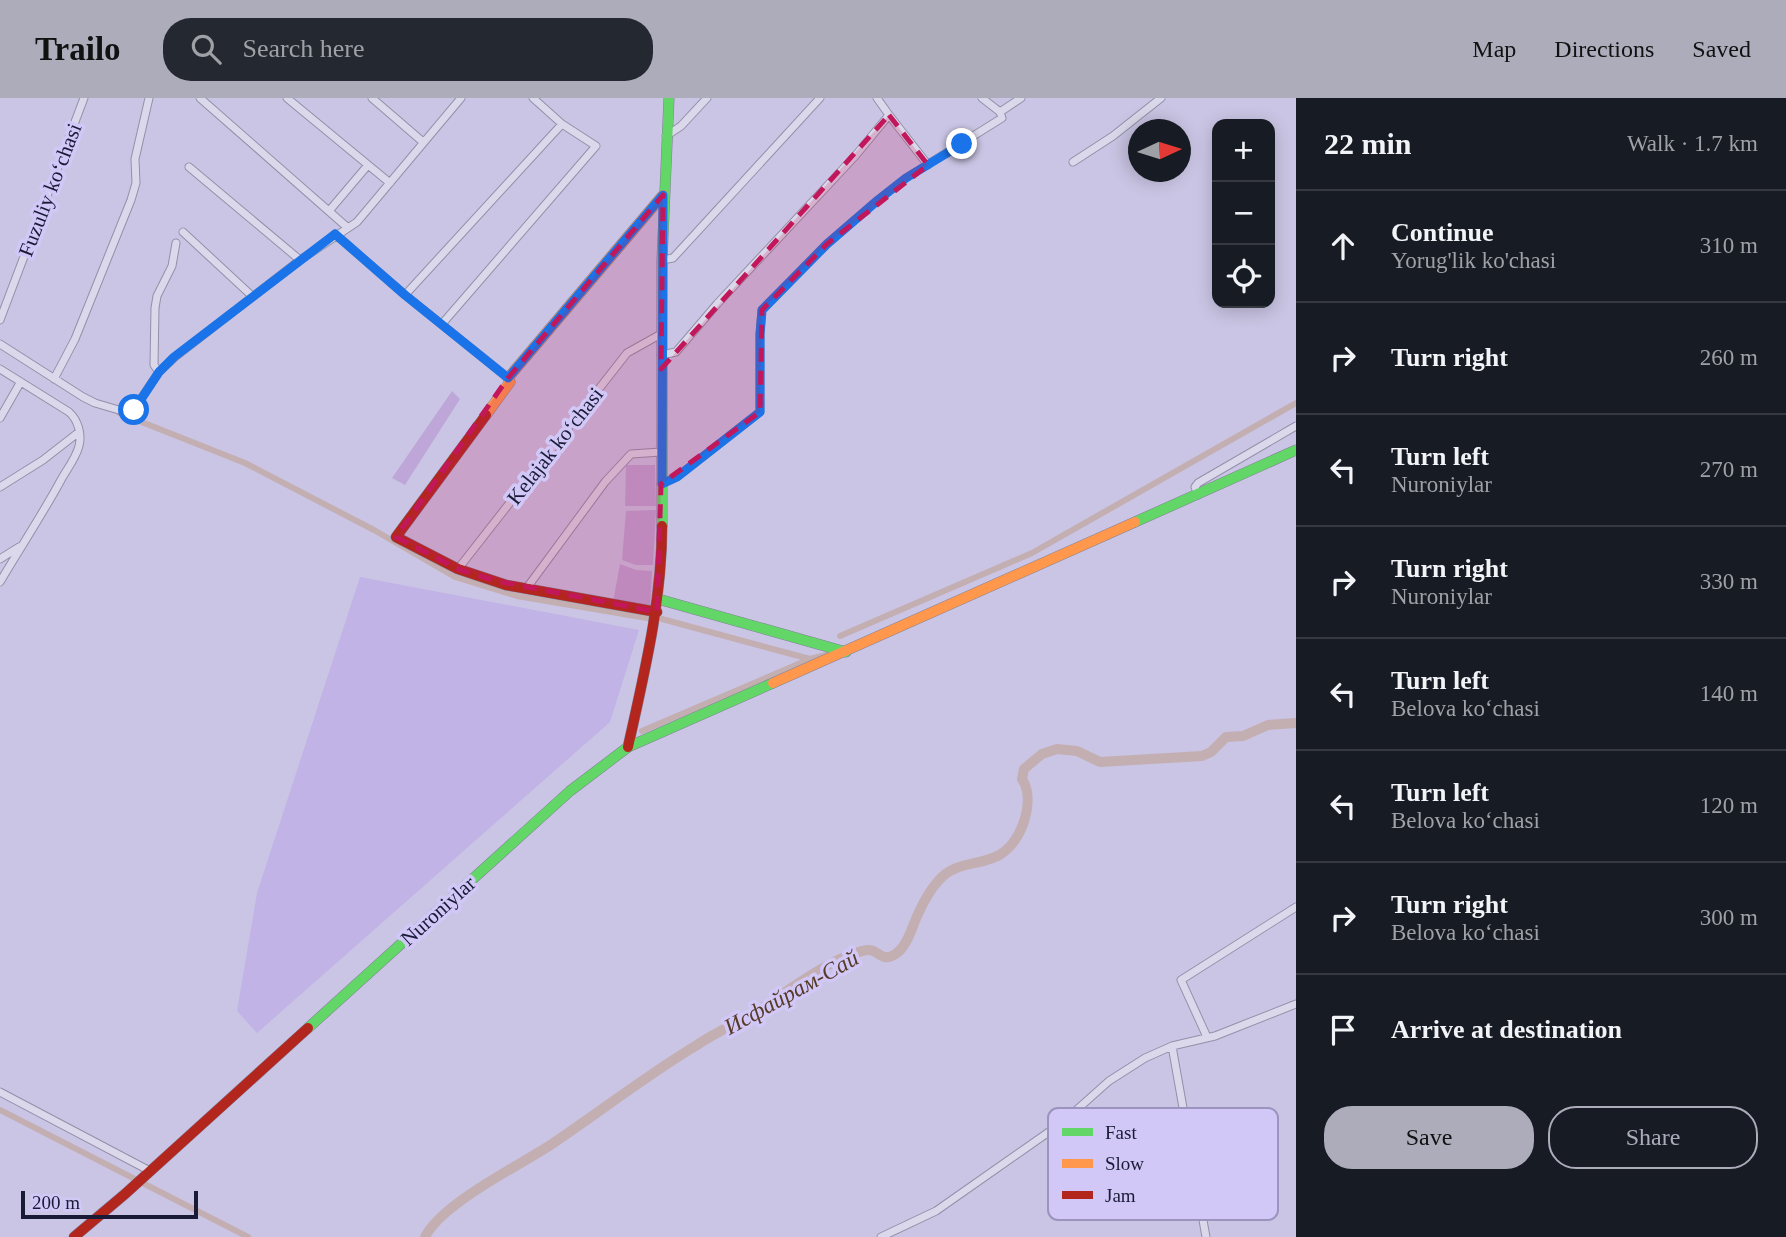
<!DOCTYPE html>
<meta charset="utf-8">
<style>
body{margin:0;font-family:"Times New Roman",serif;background:#242831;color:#f1f3f6}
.controls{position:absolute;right:21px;top:21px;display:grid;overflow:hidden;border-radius:14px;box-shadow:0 4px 18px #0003}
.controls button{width:63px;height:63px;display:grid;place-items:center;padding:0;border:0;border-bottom:2px solid #363941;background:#171b24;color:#f1f3f6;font:35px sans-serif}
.compass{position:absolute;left:1128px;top:21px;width:63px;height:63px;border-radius:50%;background:#171b24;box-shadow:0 4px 18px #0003;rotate:86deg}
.scale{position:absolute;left:21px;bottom:18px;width:177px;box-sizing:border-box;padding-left:7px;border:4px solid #191a35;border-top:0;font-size:19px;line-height:24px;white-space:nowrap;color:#191a35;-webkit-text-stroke:5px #d1c8f8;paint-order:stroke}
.stop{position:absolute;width:21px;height:21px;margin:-16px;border:5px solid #1a73e8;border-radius:50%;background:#fff}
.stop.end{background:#1a73e8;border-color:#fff;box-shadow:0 2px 7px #0008}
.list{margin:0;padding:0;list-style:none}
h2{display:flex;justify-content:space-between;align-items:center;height:91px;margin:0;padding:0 28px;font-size:30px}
h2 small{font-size:23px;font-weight:400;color:#9ea1a6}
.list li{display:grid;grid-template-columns:46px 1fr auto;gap:21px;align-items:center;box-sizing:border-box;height:112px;padding:0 28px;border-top:2px solid #363941}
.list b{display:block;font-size:26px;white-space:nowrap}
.list p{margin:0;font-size:23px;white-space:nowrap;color:#9ea1a6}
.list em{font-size:23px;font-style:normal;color:#9ea1a6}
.actions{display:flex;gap:14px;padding:21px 28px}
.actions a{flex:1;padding:16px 0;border:2px solid #acacbb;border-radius:28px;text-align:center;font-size:24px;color:#acacbb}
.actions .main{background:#acacbb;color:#111}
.icon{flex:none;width:38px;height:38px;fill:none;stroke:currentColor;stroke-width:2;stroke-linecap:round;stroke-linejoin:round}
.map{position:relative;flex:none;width:1296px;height:1139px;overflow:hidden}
header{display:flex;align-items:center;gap:42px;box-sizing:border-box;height:98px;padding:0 35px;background:#acacbb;color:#111}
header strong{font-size:33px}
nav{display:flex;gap:38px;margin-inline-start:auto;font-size:24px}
.search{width:490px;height:63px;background:#242831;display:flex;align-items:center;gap:18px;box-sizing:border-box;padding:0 24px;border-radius:28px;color:#9ea1a6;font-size:26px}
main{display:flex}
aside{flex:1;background:#171b24}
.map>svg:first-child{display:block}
.farmland{fill:#c1b3e6}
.green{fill:#bea6d8}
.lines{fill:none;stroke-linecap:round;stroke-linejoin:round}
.canal{stroke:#c3aeb2;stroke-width:6}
.river{stroke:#c3aeb2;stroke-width:10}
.street-casing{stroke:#9290a8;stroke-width:9}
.fast-casing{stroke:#828097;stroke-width:11}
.slow-casing{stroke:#828097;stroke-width:11}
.jam-casing{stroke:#828097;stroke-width:11}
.street{stroke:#dbd8eb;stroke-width:7}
.fast{stroke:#63d668;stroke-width:10}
.slow{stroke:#ff974d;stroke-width:10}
.jam{stroke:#b3261e;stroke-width:10}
.route{stroke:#1a73e8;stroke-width:9}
.marked{fill:#c2185b;fill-opacity:0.2;stroke:#c2185b;stroke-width:5;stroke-dasharray:14 9;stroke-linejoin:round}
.labels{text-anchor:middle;stroke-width:7;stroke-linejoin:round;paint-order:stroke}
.street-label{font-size:21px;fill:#191a35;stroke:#d1c8f8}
.water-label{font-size:23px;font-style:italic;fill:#573a26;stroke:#d1c8f8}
.key{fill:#d1c8f8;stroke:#9a94be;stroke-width:2}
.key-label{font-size:19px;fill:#191a35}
</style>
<header>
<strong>Trailo</strong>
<div class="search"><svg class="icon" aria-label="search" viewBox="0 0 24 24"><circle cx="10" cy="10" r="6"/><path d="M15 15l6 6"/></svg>Search here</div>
<nav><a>Map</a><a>Directions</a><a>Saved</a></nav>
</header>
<main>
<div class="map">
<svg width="1296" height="1139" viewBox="0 0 1296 1139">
<rect width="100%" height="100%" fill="#cac5e4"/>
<path class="farmland" d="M360,479L639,532L610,624L257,935L237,913L257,795Z"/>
<path class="green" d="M452,293L460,301L405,387L392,380Z
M626,367H655L656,408H625Z
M656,412L653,467H636L622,462L626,413Z
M620,466L636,472L652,473L650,509L613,504Z"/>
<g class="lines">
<path class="canal" d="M119,315L245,365L374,432L455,479L517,498L647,520
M662,521L810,561
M840,538L1032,455L1296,305
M642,633L810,561L826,557
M0,1012L248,1139"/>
<path class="river" d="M425,1139C442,1105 519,1068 552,1046C601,1013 647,977 697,947C716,934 738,925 757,913C784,896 810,875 838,862C844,859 862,852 868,852C877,851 881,863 892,858C908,851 912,827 919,814C924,803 931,791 939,782C956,762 983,768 1001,756C1022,743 1036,702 1022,681L1024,671L1042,656L1057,651L1077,653L1100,664L1202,658L1211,654L1226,639L1243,638L1268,627L1296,625"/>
<g class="street-casing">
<path id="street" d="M200,0L348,130
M287,0L390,85
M372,0L423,44
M982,0L1000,14
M889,17L928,67
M666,38L681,28L707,0
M1073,64L1113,38L1161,0
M189,69L300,162
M329,113L368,67
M183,134L252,198
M335,136L405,197L508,280
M662,162L673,160L820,0
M405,197L562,26
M0,222L84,0
M442,226L596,48L562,26L533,0
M0,246L83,299L95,305L129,315L134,311L159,274L175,259L300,162L357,124L461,0
M661,257L676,254L717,206L856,57L889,17L877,0
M0,271L69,314C78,322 82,336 79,348C76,360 67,371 61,382C42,417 20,450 0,484
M159,274L154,267L155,210L157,198L172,168L176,145
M54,281L75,241L131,102L136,85L135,61L149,0
M0,320L20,285
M661,386L677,379L760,314V236L762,212L827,146L878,102L906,80L1002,20L1000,14L1021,0
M0,389L43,362L79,334
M1198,397L1195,389L1198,385L1296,328
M0,461L19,449
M458,471L627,255L661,236
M526,491L605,384L631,356L661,354
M1207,939L1181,882L1296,809
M1172,948L1206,1139
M0,994L150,1073
M881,1139L936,1113L1063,1024L1109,983L1145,960L1172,948L1215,938L1296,906"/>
</g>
<g class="fast-casing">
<path id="fast" d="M1135,424L1296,352
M662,428V162L669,0
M658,501L846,554
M308,930L570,693L628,649L773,585"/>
</g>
<g class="slow-casing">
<path id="slow" d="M486,317L510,284L508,280L663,97
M773,585L1135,424"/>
</g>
<g class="jam-casing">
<path id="jam" d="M486,317L396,439L458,471L506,487L657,514
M628,649C644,576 662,504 662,428
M74,1139L125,1096L308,930"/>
</g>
<use href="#street" class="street"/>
<use href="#fast" class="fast"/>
<use href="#slow" class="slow"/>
<use href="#jam" class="jam"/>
</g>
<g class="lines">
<path class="route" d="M134,312L159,274L174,259L335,136L405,197L508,280L663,97L662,386L677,379L760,314V236L762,212L827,146L878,102L906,80L962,46"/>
</g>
<path class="marked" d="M889,17L928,67L827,146L762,212L760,314L661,386L657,514L496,483L458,471L396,439L508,280L663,97L661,271Z"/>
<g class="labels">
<g class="street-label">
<text transform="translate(50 92) rotate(-69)" y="7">Fuzuliy koʻchasi</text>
<text transform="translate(555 348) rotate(-52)" y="7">Kelajak koʻchasi</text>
<text transform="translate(438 813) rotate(-42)" y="7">Nuroniylar</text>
</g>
<g class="water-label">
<text transform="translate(791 894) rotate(-29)" y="8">Исфайрам-Сай</text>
</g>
</g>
<rect x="1048" y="1010" width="230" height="112" rx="10" class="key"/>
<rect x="1062" y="1030" width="31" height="8" fill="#63d668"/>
<rect x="1062" y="1061" width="31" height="9" fill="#ff974d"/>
<rect x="1062" y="1093" width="31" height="8" fill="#b3261e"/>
<g class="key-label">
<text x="1105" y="1041">Fast</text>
<text x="1105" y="1072">Slow</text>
<text x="1105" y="1104">Jam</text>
</g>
</svg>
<div class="controls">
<button>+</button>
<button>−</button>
<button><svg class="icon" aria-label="locate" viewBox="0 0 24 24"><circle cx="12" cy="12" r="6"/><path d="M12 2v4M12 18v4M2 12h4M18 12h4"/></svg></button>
</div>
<svg class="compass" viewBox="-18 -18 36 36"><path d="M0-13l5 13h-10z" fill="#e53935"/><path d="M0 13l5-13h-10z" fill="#9ea1a6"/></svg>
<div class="scale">200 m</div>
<div class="stop" style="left:134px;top:312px"></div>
<div class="stop end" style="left:962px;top:46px"></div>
</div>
<aside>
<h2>22 min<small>Walk · 1.7 km</small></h2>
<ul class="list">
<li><svg class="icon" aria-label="ahead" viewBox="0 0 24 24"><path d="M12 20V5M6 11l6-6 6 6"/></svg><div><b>Continue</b><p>Yorug'lik ko'chasi</p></div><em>310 m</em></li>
<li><svg class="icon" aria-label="right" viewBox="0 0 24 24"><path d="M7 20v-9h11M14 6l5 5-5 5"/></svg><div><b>Turn right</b></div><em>260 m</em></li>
<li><svg class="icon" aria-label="left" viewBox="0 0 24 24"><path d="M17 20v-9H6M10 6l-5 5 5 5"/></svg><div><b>Turn left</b><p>Nuroniylar</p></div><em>270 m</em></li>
<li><svg class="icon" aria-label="right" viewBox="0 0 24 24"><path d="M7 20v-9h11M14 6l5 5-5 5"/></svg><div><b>Turn right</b><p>Nuroniylar</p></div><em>330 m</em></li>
<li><svg class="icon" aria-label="left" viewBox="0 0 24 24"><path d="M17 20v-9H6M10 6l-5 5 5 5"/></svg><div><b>Turn left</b><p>Belova koʻchasi</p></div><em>140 m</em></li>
<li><svg class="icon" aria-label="left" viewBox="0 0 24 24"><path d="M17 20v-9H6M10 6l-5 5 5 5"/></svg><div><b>Turn left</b><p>Belova koʻchasi</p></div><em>120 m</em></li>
<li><svg class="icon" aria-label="right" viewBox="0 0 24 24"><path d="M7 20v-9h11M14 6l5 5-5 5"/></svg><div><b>Turn right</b><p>Belova koʻchasi</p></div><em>300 m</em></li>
<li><svg class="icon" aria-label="arrive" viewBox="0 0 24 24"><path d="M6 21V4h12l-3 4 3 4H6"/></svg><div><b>Arrive at destination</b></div></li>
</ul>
<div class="actions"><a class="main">Save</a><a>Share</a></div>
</aside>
</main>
